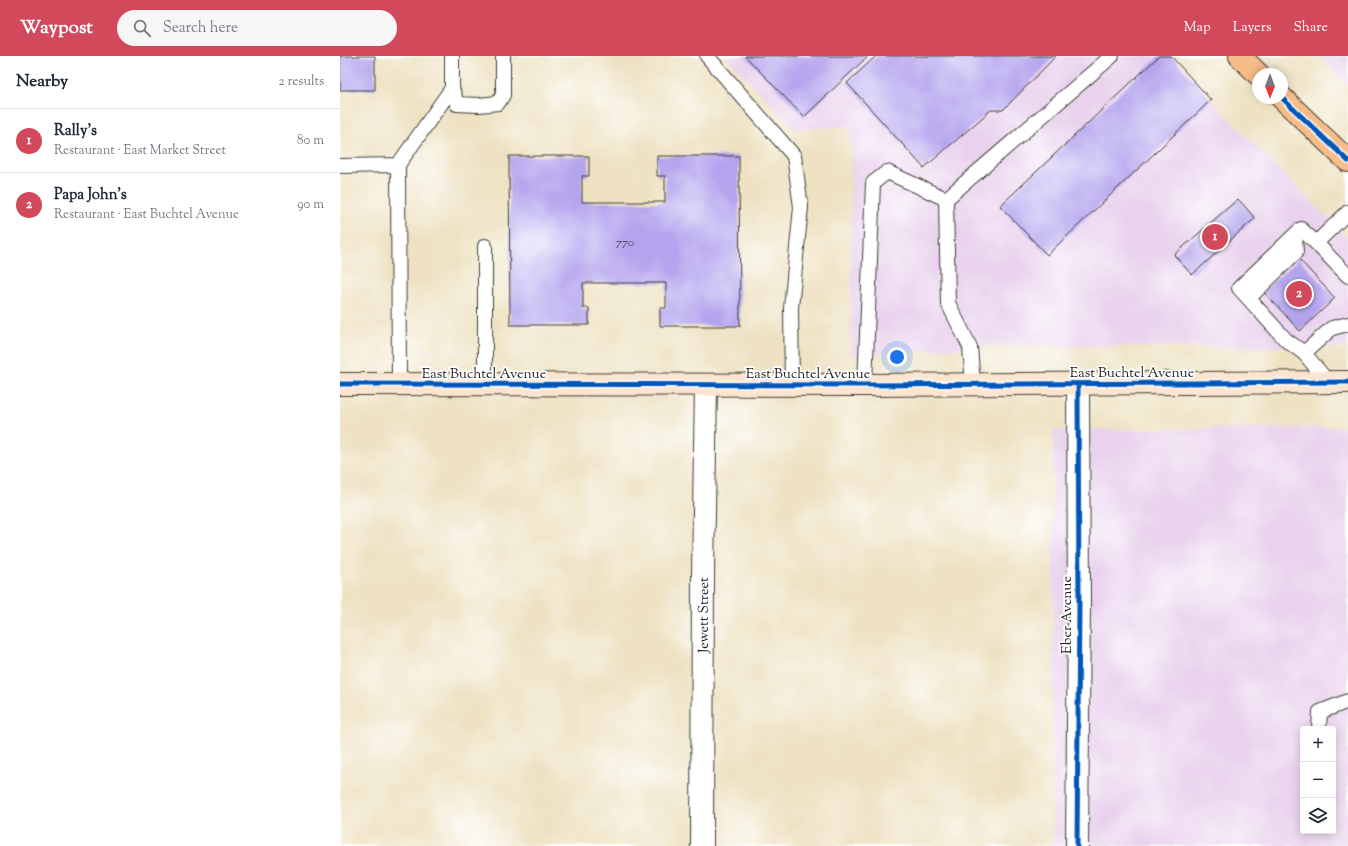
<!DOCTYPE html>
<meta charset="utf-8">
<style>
body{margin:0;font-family:"Sorts Mill Goudy",serif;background:#f6f6f7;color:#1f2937}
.controls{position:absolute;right:12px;bottom:12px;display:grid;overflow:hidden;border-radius:4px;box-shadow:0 2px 10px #0003}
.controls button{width:36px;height:36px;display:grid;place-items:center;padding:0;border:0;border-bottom:1px solid #e0e1e3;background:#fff;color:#1f2937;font:20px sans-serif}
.compass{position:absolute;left:912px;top:12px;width:36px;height:36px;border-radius:50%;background:#fff;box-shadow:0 2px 10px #0003;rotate:180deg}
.you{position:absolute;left:557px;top:301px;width:14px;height:14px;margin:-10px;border:3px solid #fff;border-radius:50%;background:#1a73e8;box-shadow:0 0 0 6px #1a73e833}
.badge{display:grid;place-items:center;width:26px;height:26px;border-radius:50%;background:#d1495b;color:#fff;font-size:13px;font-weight:700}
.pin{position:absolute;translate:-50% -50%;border:2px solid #fff;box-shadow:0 1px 4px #0006}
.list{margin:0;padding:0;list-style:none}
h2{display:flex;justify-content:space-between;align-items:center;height:52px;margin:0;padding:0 16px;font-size:17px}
h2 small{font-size:13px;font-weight:400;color:#747a83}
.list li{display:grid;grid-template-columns:26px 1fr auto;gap:12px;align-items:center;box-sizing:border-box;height:64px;padding:0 16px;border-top:1px solid #e0e1e3}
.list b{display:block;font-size:15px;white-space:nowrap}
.list p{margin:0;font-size:13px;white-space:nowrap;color:#747a83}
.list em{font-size:13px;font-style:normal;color:#747a83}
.icon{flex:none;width:22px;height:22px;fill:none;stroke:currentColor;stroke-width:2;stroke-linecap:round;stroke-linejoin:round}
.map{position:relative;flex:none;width:1008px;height:790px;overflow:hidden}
header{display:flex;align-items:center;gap:24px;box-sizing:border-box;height:56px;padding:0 20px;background:#d1495b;color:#fff}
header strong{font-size:19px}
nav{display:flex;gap:22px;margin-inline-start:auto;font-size:14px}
.search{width:280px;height:36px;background:#f6f6f7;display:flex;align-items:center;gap:10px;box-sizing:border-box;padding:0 14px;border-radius:22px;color:#747a83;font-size:15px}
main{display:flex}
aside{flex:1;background:#fff}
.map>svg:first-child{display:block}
.built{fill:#e9d2ed;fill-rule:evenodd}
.building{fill:#b4a4ee}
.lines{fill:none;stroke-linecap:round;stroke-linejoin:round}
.lane-casing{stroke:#3c3a35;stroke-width:16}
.street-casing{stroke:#3c3a35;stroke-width:24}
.secondary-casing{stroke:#3c3a35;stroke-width:24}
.primary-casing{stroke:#3c3a35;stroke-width:24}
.lane{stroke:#fff;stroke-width:14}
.street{stroke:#fff;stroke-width:22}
.secondary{stroke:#fce5cf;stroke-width:22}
.primary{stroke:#f7bd88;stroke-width:22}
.cycleway-casing{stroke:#fff;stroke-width:8}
.cycleway{stroke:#0057b8;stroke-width:5}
.labels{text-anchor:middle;stroke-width:3.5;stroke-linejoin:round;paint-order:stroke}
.number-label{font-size:12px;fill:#423e50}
.street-label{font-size:14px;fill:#1c1c1c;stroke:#fff}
</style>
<header>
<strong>Waypost</strong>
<div class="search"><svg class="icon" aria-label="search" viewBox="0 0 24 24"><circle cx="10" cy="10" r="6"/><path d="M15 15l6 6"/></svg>Search here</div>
<nav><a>Map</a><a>Layers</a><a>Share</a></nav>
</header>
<main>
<aside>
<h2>Nearby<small>2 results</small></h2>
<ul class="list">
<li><span class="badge">1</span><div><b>Rally's</b><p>Restaurant · East Market Street</p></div><em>80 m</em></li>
<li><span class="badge">2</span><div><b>Papa John's</b><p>Restaurant · East Buchtel Avenue</p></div><em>90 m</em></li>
</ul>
</aside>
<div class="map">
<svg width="1008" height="790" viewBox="0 0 1008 790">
<rect width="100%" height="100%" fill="#fff"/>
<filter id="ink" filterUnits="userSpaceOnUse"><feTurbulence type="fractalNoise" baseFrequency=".025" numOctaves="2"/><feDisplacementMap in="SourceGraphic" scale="8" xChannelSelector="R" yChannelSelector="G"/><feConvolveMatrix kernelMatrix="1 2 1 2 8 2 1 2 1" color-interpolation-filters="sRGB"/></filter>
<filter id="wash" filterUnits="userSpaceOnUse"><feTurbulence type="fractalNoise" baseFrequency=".012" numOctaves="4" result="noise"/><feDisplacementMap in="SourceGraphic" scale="16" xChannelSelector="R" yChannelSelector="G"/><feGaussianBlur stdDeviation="0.9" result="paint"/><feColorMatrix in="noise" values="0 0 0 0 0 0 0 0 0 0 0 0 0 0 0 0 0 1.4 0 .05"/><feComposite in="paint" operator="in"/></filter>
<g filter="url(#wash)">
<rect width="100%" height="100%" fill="#eee2c2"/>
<path class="built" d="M385,0H834L891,65L1008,182V291L653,290L511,300V69L455,74Z
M980,0H1008V30Z
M1008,371V790H713V374ZM963,673H993V775H963Z"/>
<g id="blocks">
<path class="building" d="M0,0H35V34H0Z
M405,0H528L464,61Z
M536,0H716L663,54H651L584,112L507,27Z
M819,0H831L871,44L707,199L660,150Z
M169,100H249V120H242V146H325V120H317V100H399L400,270H320V252H326V227H243V252H249V269H170Z
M898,143L915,162L852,219L834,199Z
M959,203L995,242L960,275L923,235Z"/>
</g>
</g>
<g filter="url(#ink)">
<use href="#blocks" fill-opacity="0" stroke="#3c3a35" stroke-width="1"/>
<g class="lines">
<g class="lane-casing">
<path id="lane" d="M112,0V32L117,48L139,49L158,47L163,39V0
M367,0L454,100L461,151L451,252L452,329
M58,109L112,32
M0,110L58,109L59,328
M606,143L772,0
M606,143L608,247L630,291L633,328
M976,187L1008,220
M145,190V328
M909,242L956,196L955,179
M964,297L992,272L1008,268
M988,326L964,297L946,284L899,232L961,173L976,187L1008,156
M525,329L533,127L547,116L606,143
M979,673L980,656L1008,645"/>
</g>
<g class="street-casing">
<g id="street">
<path id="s1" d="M362,790L363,519L366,329"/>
<path d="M737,790L739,546L738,328"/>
</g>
</g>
<g class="secondary-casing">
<path id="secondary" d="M0,328L525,329L1008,326"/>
</g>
<g class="primary-casing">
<path id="primary" d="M900,0L918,18
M942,42L1008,105"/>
</g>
<use href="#lane" class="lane"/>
<use href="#street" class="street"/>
<use href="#secondary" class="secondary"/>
<use href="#primary" class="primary"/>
<g class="cycleway-casing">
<path id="cycleway" d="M942,42L1008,105
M0,328L525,329L1008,326
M737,790L739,546L738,328"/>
</g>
<use href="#cycleway" class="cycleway"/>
</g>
</g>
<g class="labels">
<g class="number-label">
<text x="285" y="190">770</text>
</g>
<g class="street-label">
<text x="792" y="321">East Buchtel Avenue</text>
<text x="144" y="322">East Buchtel Avenue</text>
<text x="468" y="322">East Buchtel Avenue</text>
<text dy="5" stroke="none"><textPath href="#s1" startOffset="231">Jewett Street</textPath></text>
<text transform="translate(726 559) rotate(-90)" y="5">Eber Avenue</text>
</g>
</g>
</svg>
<div class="controls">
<button>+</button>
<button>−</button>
<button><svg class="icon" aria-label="layers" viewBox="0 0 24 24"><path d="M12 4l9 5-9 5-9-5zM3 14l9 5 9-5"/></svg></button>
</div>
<svg class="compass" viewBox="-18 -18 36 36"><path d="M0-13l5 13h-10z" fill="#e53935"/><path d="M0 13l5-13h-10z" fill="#747a83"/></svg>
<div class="you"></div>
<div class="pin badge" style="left:875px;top:181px">1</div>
<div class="pin badge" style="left:959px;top:238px">2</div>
</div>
</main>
